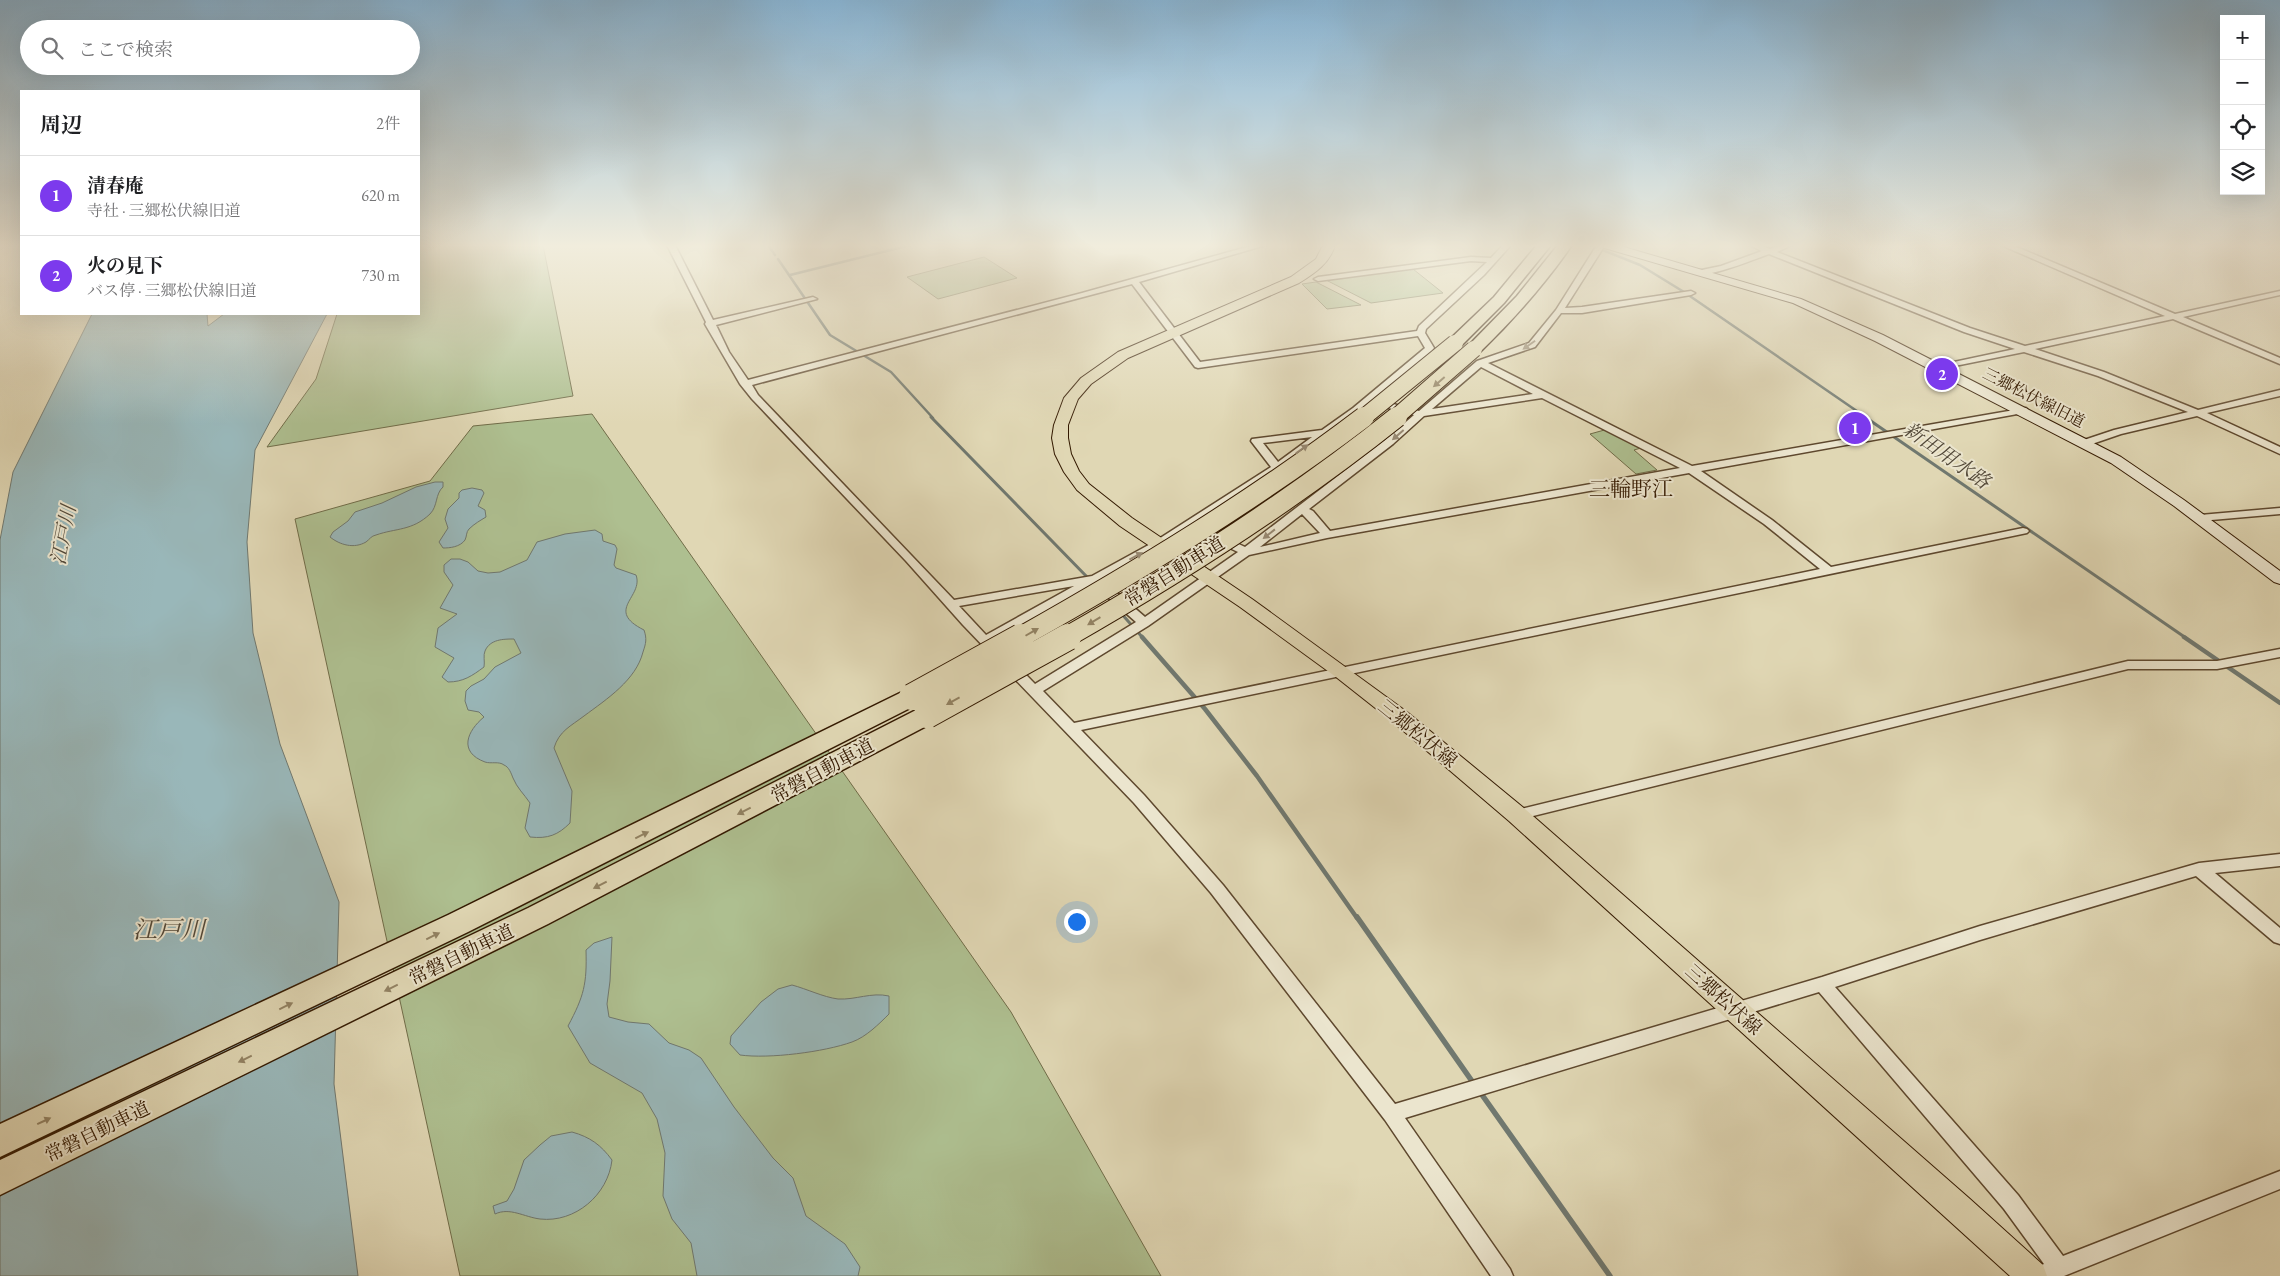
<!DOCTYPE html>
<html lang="ja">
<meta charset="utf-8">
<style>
body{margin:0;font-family:"EB Garamond","Noto Serif JP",serif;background:#f2f2f2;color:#202124}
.controls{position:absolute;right:15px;top:15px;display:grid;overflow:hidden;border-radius:0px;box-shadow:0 5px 20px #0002}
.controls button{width:45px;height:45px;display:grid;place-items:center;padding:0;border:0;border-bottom:1px solid #e0e0e0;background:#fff;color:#202124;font:25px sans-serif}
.you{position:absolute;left:1076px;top:921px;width:18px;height:18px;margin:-12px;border:4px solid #fff;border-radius:50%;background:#1a73e8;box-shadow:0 0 0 8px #1a73e833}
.badge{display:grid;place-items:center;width:32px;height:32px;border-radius:50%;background:#7c3aed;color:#fff;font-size:16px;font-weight:700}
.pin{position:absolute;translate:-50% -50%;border:2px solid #fff;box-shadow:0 1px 5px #0006}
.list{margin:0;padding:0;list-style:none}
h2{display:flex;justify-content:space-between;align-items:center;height:65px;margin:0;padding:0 20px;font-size:21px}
h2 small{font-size:16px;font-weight:400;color:#757577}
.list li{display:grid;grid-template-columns:32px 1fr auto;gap:15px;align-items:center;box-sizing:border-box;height:80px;padding:0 20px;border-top:1px solid #e0e0e0}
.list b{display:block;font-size:19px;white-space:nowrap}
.list p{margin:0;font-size:16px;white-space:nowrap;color:#757577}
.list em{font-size:16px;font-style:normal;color:#757577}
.icon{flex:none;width:28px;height:28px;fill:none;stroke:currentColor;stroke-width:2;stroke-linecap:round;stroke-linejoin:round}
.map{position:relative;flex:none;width:2280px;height:1276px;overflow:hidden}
.search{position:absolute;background:#fff;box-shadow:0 5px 20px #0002;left:20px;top:20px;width:400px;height:55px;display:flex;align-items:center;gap:12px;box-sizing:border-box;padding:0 18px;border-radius:28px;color:#757577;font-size:19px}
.panel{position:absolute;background:#fff;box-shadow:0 5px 20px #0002;left:20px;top:90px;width:400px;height:225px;border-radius:0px}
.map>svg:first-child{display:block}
.green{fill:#aebf90;stroke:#706c48}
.water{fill:#99b7b9;stroke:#70786f}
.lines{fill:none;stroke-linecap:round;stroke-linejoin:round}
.stream-far3{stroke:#70786f;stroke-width:2.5}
.stream-far2{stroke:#70786f;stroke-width:3}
.stream-far1{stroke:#70786f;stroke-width:4.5}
.stream{stroke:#70786f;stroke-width:5.5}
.street-casing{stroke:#5e482e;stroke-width:3}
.secondary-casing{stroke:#331901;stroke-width:2}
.primary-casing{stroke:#331901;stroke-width:2}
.highway-casing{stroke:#331901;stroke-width:3}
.street{fill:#ebe5ce;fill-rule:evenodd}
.secondary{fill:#ebe5ce;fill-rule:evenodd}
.primary{fill:#e0d7b4;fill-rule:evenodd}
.highway{fill:#e0d7b4;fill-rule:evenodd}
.highway-bridge-far2-casing{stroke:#331901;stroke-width:18;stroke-linecap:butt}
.highway-bridge-far1-casing{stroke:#331901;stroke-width:22;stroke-linecap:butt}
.highway-bridge-casing{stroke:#331901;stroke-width:28;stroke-linecap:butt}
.highway-bridge-far2{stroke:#e0d7b4;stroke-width:16}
.highway-bridge-far1{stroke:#e0d7b4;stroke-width:20}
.highway-bridge{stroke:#e0d7b4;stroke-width:26}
.oneway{fill:#988972}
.oneway2{fill:#928263}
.labels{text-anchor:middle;stroke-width:4;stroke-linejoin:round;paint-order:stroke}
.far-street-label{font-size:16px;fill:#331901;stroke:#ebe5ce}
.street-label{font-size:19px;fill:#331901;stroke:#ebe5ce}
.water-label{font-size:20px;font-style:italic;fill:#524838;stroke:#ebe5ce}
.quarter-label{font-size:21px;fill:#331901;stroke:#ebe5ce}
.near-water-label{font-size:24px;font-style:italic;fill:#524838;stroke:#ebe5ce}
</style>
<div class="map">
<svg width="2280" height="1276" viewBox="0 0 2280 1276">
<rect width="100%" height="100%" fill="#e0d7b4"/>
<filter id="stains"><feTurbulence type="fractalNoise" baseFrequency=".004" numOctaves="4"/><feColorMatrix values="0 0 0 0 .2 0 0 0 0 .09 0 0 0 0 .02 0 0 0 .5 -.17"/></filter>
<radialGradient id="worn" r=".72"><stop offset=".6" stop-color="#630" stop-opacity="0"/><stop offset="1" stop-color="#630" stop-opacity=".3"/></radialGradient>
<path class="green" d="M419,245H543L573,396L267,447L316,379L337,314H419Z
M984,257L1017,278L938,299L907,277Z
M1413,269L1443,293L1371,303L1326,280Z
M1316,282L1361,305L1327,309L1302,284Z
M592,414L1011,1012L1161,1276H460L295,519L430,481L473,426Z
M1608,429L1641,448L1634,450L1657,470L1636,474L1590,434Z"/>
<path class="water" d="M92,314H207L208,326L224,314H327L255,450L247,542L253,633L280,744L339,902L334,1084L358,1276H0V540L13,472Z
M435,482H443V487C435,494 438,506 430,514C412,531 396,528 376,535C371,536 370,539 366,542C354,549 340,545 330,537L333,532L348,521L355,512L382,503L416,487Z
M472,488L482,490L484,493L478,506L485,510L486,517C481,520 474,524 469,529C466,532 467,536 465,540C460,547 450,548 443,548L439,542L448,528L445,519L448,509L459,498V493L462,490Z
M595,530L602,534L603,541L615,545L617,549L614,565L616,568L636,575C644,597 604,610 644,630C647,639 646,643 643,652C636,680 607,699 584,716C571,726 559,731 554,748L572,791L570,823C558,835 548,839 530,837L525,828L530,803C524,794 517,788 513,778C511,773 509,767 504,765C499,761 491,764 485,762C458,752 467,731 484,717L479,712L468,710L465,701L466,691L471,686L484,679L495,667L521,653L514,639C504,639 490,639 485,651C483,655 485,662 484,667C472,676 463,682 448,682L442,677L454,658L435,647L438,628L457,614L440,608L453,585L444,572V565L451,559H460L468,562L478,571L488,573L500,572L527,560L537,542L565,534Z
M612,937L610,981L607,1004L609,1017L628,1022L649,1024L669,1043L689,1050L701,1058L734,1107L773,1158L793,1178L806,1216L845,1244L860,1267L858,1276H697L691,1243L672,1219L663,1196L665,1153L657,1119L642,1093L590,1063L568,1026C584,996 587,984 586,950L594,943Z
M792,985C807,989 823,997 838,999C856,1000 871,992 889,996V1014C879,1024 866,1037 852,1042C824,1052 769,1059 740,1055L730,1044L731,1036L761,1002L778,989Z
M572,1132C590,1137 601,1145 612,1160C608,1195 575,1223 540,1219C524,1217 510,1207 495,1214L493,1206L507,1201L514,1189L524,1160L540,1145L551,1136Z"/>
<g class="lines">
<path class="stream-far3" d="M768,245L775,255
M1590,245L1640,265L1684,292L1867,418
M778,259L830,335L891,372L933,418
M790,275L911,245"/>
<path class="stream-far2" d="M931,417L1090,580
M1865,417L2186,638
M1120,612L1143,638"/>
<path class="stream-far1" d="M1142,637L1205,709L1257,776L1357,918
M2184,637L2280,703"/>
<path class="stream" d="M1357,917L1474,1084
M1480,1092L1610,1276"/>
<g class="street-casing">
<path id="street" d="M667,245H675L713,320L813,297L817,299L716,325L729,352L748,380L1082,293L1254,245H1266L1139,282L1200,362L1417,331L1419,326L1487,262L1471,261L1318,281L1314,279L1318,277L1471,257L1491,258L1503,245H1511L1484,275L1426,329L1425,333L1434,348L1426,358L1375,399L1419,411L1477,361L1529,343L1556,310L1597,245H1605L1565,308L1582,307L1691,291L1695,293L1691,295L1582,313H1561L1535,347L1488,363L1692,466L2026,408L2028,410L2023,413L1701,471L1772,520L1831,567L2023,528L2027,529L2029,531L2027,533L1081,730L1144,795L1223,885L1395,1104L1822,977L1980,926L2199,863L2280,854V866L2215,873L2280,928V944L2274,942L2196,876L1980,940L1835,987L2018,1195L2063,1256L2280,1171V1189L2064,1276H2029L2032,1269L2044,1264L2004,1209L1819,992L1405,1118L1510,1269L1513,1276H1491L1385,1120L1211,893L1134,803L963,625L906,561L752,399L740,384L705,324L706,322ZM1132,284L1195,367L1198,368L1418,336L1425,348L1353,408L1322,430L1252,439L1251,441L1271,467L1154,542L1092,576L954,600L758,395L752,385ZM1481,367L1533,394L1432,409ZM1542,398L1680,468L1330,531L1313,511L1309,509L1393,444L1424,416ZM1370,403L1414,415L1385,440L1245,547L1197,524L1281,470ZM1312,437L1278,462L1263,443ZM1689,473L1764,524L1820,569L1074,723L1043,691L1148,626L1249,555L1327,538ZM1302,514L1320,533L1260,547ZM1190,529L1238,552L1145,617L1102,580ZM1094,585L1136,622L1035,684L993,641ZM1074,586L986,635L959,606Z
M1749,245H1760L1770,249L1781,245H1792L1777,252L1970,328L2025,346L2165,316L2001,245H2012L2175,314L2280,291V295L2183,317L2280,358V364L2173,319L2035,349L2104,372L2198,410L2280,390V396L2207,413L2280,447V454L2197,416L2121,434L2089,445H2081V441L2114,430L2188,412L2098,376L2024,352L1935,370V366L2015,349L1964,332L1769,254C1754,259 1704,281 1692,272L1721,266L1762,251Z
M2280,508V514L2200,521L2194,518L2200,515Z
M2280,649V657L2217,669H2128L1517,820L1512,819L1510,815L1512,811L1517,810L2128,661H2217Z"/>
</g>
<g class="secondary-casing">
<path id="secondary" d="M1600,245H1617L1801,299L1883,335L2121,457L2184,500L2280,571V584L2274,582L2174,506L2111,463L1875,341L1793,303L1601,247Z"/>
</g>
<g class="primary-casing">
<path id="primary" d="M1323,245H1335C1330,263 1315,273 1299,283L1128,358L1091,384L1078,399L1068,425V438L1071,454L1079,471L1089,484L1132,518L1252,599L1407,712L1525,809L1970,1199L2043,1265L2047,1276H2010L1509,821L1393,722L1336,677L1240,607L1120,526L1077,490L1064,472L1055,454L1052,438L1054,425L1064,398L1081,378L1118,352L1291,277L1316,259Z"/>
</g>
<g class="highway-casing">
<path id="highway" d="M1537,245H1551L1504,303L1461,346H1449L1447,343L1449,340L1494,297Z
M1558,245H1572C1545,284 1514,319 1480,352H1468L1466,349L1468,346L1517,296Z
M912,689L920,691L924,697L920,703L468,932L0,1157V1124L448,915L904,691Z
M927,707L936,709L939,715L936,721L548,924L0,1195V1160L528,908L918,709Z"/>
</g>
<use href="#street" class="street"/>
<use href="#secondary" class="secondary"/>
<use href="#primary" class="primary"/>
<use href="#highway" class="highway"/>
<g class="highway-bridge-far2-casing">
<path id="highway-bridge-far2" d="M1363,418L1455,343
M1395,418L1474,349"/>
</g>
<g class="highway-bridge-far1-casing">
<path id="highway-bridge-far1" d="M1019,638C1138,571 1255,500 1364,417
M1065,638C1181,572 1293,500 1397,417"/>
</g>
<g class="highway-bridge-casing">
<path id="highway-bridge" d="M912,697L1021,637
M927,715L1068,637"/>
</g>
<use href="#highway-bridge-far2" class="highway-bridge-far2"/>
<use href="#highway-bridge-far1" class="highway-bridge-far1"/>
<use href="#highway-bridge" class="highway-bridge"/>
</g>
<defs><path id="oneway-solid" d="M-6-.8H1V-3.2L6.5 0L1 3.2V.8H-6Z" transform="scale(1.25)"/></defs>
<g class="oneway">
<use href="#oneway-solid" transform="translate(1529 345) rotate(145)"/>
<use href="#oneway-solid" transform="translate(1398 435) rotate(139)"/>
<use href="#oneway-solid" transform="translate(1302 449) rotate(-36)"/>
<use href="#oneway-solid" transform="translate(1269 534) rotate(142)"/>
<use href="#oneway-solid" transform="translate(1136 556) rotate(-28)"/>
</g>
<g class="oneway2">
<use href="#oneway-solid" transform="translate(1439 382) rotate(139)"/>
<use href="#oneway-solid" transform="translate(1094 621) rotate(149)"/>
<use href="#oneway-solid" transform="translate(1032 632) rotate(-30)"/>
<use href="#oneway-solid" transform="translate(953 701) rotate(151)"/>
<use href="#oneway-solid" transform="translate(744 811) rotate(153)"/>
<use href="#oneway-solid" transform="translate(642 835) rotate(-26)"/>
<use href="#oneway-solid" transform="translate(600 885) rotate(153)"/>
<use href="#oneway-solid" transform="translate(433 936) rotate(-26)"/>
<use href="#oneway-solid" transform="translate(391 988) rotate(154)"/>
<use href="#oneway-solid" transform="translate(286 1006) rotate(-26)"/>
<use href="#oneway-solid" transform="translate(245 1059) rotate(154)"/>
<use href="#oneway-solid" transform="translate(44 1121) rotate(-25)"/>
</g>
<linearGradient id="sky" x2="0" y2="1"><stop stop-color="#88b5d5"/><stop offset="0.58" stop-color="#f1eddd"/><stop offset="1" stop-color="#f1eddd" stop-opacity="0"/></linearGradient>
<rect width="2280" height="424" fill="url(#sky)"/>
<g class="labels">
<g class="far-street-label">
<text transform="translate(2034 397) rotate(27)" y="6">三郷松伏線旧道</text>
</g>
<g class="street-label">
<text transform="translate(1174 571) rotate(-32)" y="7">常磐自動車道</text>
<text transform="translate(1418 733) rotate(39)" y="7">三郷松伏線</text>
<text transform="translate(822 770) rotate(-28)" y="7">常磐自動車道</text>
<text transform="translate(461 954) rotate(-26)" y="7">常磐自動車道</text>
<text transform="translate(1724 999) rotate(42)" y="7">三郷松伏線</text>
<text transform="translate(97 1131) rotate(-26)" y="7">常磐自動車道</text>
</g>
<g class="water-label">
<text transform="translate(1947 455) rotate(35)" y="7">新田用水路</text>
<text transform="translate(63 535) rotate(-79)" y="7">江戸川</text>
</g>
<g class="quarter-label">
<text x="1631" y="496">三輪野江</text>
</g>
<g class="near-water-label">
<text x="169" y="938">江戸川</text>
</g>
</g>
<rect width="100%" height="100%" filter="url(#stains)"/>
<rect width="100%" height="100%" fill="url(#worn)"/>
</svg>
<div class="controls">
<button>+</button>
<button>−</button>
<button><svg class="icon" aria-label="locate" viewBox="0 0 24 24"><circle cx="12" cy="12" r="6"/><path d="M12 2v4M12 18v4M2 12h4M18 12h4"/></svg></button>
<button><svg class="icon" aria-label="layers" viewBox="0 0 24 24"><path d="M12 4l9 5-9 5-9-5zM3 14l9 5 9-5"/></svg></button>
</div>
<div class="you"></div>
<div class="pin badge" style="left:1855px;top:428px">1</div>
<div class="pin badge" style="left:1942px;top:374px">2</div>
<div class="search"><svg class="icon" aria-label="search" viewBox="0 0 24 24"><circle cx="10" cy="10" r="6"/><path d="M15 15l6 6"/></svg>ここで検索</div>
<section class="panel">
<h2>周辺<small>2件</small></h2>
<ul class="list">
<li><span class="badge">1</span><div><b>清春庵</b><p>寺社 · 三郷松伏線旧道</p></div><em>620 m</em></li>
<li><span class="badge">2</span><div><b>火の見下</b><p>バス停 · 三郷松伏線旧道</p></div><em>730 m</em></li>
</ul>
</section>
</div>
